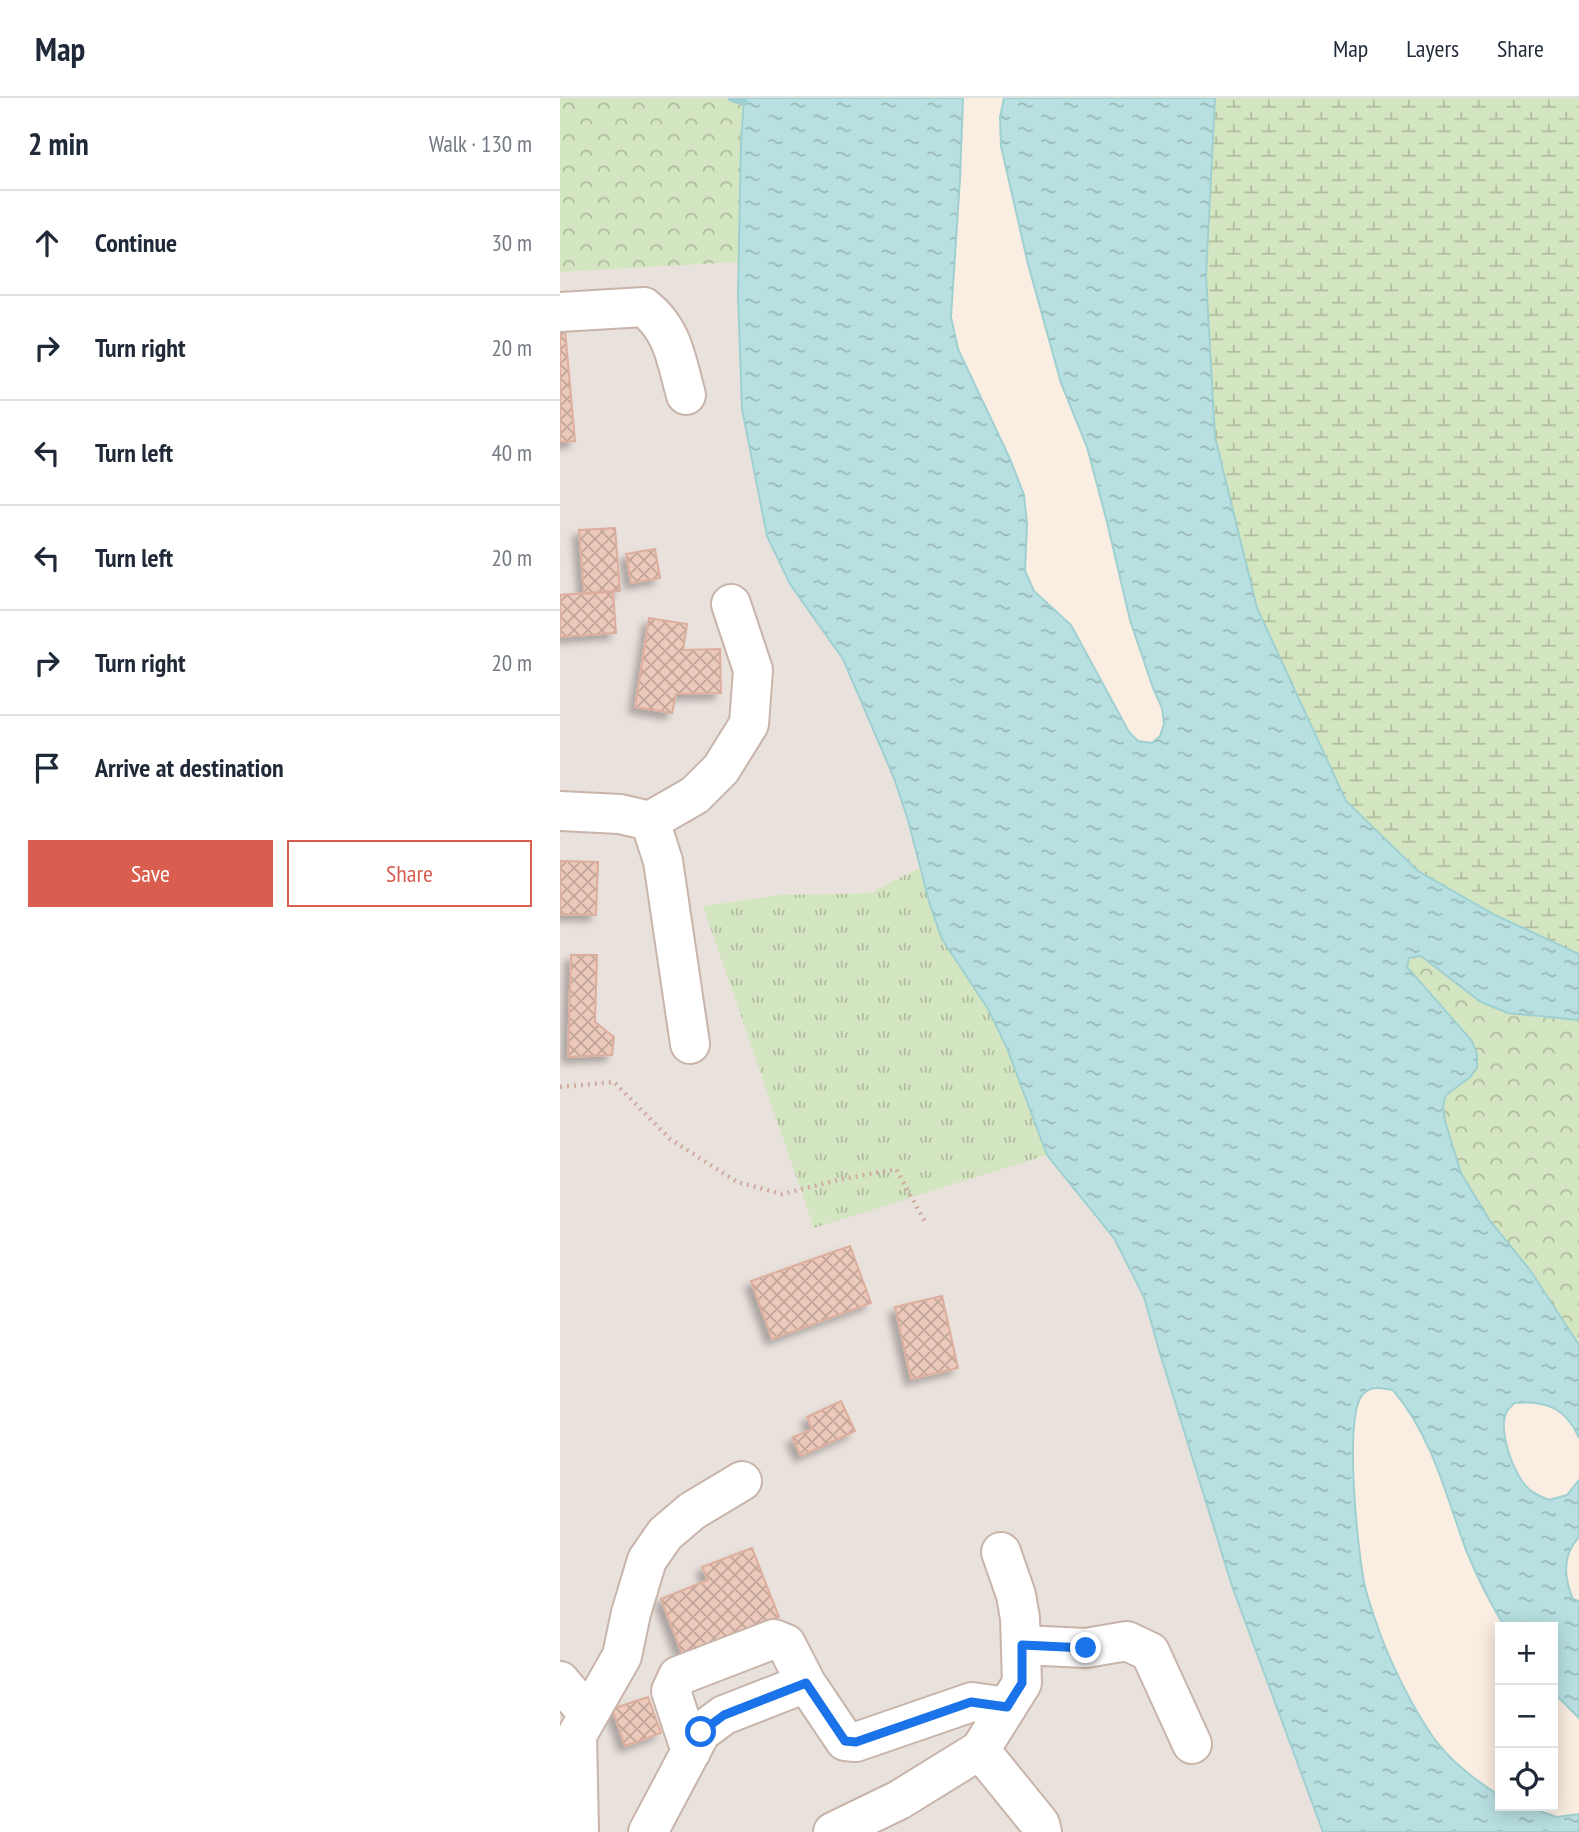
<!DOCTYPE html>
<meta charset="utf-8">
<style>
body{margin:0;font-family:"PT Sans Narrow",sans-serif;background:#f2f2f3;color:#1f2937}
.controls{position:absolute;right:21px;bottom:21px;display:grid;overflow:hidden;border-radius:0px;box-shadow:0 4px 18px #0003}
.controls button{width:63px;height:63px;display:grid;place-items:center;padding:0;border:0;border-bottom:2px solid #e0e1e3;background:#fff;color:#1f2937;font:35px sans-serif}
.stop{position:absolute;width:21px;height:21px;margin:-16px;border:5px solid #1a73e8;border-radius:50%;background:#fff}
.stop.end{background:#1a73e8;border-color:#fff;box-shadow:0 2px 7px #0008}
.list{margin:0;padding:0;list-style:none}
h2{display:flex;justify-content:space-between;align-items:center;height:91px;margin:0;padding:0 28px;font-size:30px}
h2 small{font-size:23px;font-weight:400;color:#747a83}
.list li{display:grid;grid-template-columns:46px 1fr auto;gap:21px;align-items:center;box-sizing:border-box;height:105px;padding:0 28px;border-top:2px solid #e0e1e3}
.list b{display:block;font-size:26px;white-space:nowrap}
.list em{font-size:23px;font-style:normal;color:#747a83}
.actions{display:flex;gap:14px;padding:21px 28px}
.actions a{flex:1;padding:16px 0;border:2px solid #d95e50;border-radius:0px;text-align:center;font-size:24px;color:#d95e50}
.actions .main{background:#d95e50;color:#fff}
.icon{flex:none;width:38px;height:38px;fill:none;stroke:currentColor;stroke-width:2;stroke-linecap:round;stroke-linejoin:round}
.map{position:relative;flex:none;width:1019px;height:1734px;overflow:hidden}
header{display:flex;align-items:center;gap:42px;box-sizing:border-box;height:98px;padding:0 35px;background:#fff;border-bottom:2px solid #e0e1e3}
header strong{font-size:33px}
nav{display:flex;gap:38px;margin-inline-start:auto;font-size:24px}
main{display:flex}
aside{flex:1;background:#fff}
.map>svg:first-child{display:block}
.industrial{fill:#e9e1dc}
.grass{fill:url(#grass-tufts)}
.forest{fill:url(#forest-crowns)}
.wetland{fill:url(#wetland-marsh)}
.water{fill:url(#water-ripples);stroke:#9fd0d1;stroke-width:2}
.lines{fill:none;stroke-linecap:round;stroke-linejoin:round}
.stream{stroke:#9fd0d1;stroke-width:8}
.building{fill:url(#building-cross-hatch);stroke:#ddae9d;stroke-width:2;filter:url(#shadow)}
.minor-casing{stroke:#c9b4aa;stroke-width:42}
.path{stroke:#d0ac9f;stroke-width:4.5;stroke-dasharray:2 5;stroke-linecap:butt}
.minor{stroke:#fff;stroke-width:38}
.route{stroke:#1a73e8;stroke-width:9}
</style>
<header>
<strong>Map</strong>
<nav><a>Map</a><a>Layers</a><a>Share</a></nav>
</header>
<main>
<aside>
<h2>2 min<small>Walk · 130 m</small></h2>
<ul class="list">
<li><svg class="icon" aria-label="ahead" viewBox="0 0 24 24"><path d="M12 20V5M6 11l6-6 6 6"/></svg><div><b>Continue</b></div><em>30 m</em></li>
<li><svg class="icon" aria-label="right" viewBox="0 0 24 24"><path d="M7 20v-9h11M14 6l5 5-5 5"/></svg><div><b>Turn right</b></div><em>20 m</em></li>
<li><svg class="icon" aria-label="left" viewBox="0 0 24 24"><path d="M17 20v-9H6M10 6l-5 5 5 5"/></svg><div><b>Turn left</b></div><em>40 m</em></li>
<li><svg class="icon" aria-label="left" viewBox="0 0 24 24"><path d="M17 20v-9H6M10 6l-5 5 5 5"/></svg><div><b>Turn left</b></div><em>20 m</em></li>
<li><svg class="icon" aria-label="right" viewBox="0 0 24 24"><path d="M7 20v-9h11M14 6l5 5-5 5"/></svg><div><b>Turn right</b></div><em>20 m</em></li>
<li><svg class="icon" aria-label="arrive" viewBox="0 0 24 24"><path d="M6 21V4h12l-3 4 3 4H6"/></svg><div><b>Arrive at destination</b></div></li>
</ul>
<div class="actions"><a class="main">Save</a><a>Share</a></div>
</aside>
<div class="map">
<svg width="1019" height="1734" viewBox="0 0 1019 1734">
<defs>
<pattern id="grass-tufts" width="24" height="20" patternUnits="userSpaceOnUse" patternTransform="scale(1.75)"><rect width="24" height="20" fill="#d4e5c1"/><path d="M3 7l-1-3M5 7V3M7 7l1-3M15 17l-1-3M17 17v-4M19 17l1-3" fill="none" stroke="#b0bc9f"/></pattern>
<pattern id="forest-crowns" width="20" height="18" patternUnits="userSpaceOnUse" patternTransform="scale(1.75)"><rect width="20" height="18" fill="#d4e5c1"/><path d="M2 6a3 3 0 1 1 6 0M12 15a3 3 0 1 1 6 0" fill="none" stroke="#b0bc9f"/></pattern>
<pattern id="wetland-marsh" width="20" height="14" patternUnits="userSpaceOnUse" patternTransform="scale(1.75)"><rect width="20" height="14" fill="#d4e5c1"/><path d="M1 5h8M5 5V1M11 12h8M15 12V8" fill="none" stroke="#b0bc9f"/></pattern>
<pattern id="water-ripples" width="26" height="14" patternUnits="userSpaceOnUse" patternTransform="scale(1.75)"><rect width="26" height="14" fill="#b8e0e1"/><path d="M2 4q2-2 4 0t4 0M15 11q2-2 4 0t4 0" fill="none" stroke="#9ab8b8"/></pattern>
<pattern id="building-cross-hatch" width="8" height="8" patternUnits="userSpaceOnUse" patternTransform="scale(1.75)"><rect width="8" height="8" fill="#ecc9bb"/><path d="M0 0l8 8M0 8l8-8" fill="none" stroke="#c3a69a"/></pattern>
<filter id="shadow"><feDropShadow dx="-6" dy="6" stdDeviation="3.5" flood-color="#0004"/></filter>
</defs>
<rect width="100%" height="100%" fill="#faede1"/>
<path class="industrial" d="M179,164L178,197L182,311L207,438L283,561L334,680L348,722L359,770L310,795L219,797L144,808L254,1129L487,1057L554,1140L584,1199L599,1252L672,1488L763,1734H0V174Z"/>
<path class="grass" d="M359,770L382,841L428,911L447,950L487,1057L254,1130L143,808L219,797L310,795Z"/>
<path class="forest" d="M0,0H184L181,44L179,164L0,174Z
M854,857L866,861L903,890L975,919L1019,922V1247L970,1172L930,1123L901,1075L885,1023L883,1007L886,997L910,979L917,970V956L847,870L849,860Z"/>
<path class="wetland" d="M655,0H1019V856L935,817L858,773L786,703L697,510L655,339L646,178Z"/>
<path class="water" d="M184,0H403L400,81L391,219L398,251L450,361L464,397L467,426L465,473L474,493L511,527L569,634L578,643L592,645L600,638L604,626L602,610L593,590L570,522L547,424L527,349L501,285L468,166L441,48L440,19L444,0H655L646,178L655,339L697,510L786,703L858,773L935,817L1019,856V922L948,915L921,904L861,858L849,860L847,869L912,943L917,956V970L910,979L886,997L883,1007L885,1023L901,1075L930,1123L970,1172L1019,1247V1340C1006,1310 986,1302 954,1305C952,1308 949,1310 947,1313C937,1331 954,1379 969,1391C974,1396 982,1399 989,1402L1007,1397L1019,1382V1439C1002,1457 1004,1480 1013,1501L1019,1503V1620L993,1594V1529H945C930,1505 917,1479 906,1452C886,1397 872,1338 833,1292C823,1290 811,1287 803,1296C783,1317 798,1453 804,1484C807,1500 813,1515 818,1530C829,1562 853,1611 873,1639C891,1664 914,1681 940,1698V1708H963L997,1719L1019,1716V1734H763L672,1488L599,1252L584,1199L554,1140L487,1057L447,950L428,911L382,841L370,807L348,722L334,680L283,561L230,486L207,438L182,311L178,197L181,44Z"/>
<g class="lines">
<path class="stream" d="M172,0L184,4"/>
</g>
<path class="building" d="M5,232L15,343L0,344V233Z
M55,430L60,493L24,496L19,432Z
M95,451L100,480L71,485L66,456Z
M53,493L56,535L0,539V497Z
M89,520L127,526L123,552L160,551L161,595L116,596L112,615L75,609Z
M0,763L38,764L36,817L0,816Z
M11,857H37L35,924L54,939L52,957L8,959Z
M290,1148L311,1205L212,1241L191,1183Z
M382,1198L398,1270L351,1281L335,1209Z
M281,1303L295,1333L241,1358L232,1340L252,1331L247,1319Z
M192,1450L219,1519L122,1556L101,1501L148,1482L142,1469Z
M88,1599L101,1635L65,1648L52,1611Z"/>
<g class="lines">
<g class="minor-casing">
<path id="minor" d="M0,214L84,209C114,233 116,262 126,297
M0,713L60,716L90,723L103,763L130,946
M90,723L135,697L161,671L189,626L193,572L171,506
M462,1547L526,1550L567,1543L590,1554L632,1646
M0,1583L28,1616
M420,1652L480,1726L482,1734
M131,1654L111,1593L118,1578L214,1541L226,1546L246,1585
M19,1734L17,1637L62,1558L71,1515L87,1462L105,1436L132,1413L182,1383
M88,1734L141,1634L164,1617L246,1585L285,1643L296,1644L412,1604L447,1609
M273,1734L339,1702L420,1652L462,1585L460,1520L456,1497L441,1454"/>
</g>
<path class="path" d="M0,989L54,984L110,1041L177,1084L222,1096L282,1081L336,1071L365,1124"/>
<use href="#minor" class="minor"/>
</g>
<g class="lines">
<path class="route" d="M141,1634L164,1617L246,1585L285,1643L296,1644L411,1604L447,1609L462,1585V1547L526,1550"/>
</g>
</svg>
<div class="controls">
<button>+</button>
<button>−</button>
<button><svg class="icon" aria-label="locate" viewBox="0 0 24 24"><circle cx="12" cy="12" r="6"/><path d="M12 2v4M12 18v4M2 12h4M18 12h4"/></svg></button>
</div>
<div class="stop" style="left:141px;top:1634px"></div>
<div class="stop end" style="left:526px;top:1550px"></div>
</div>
</main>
